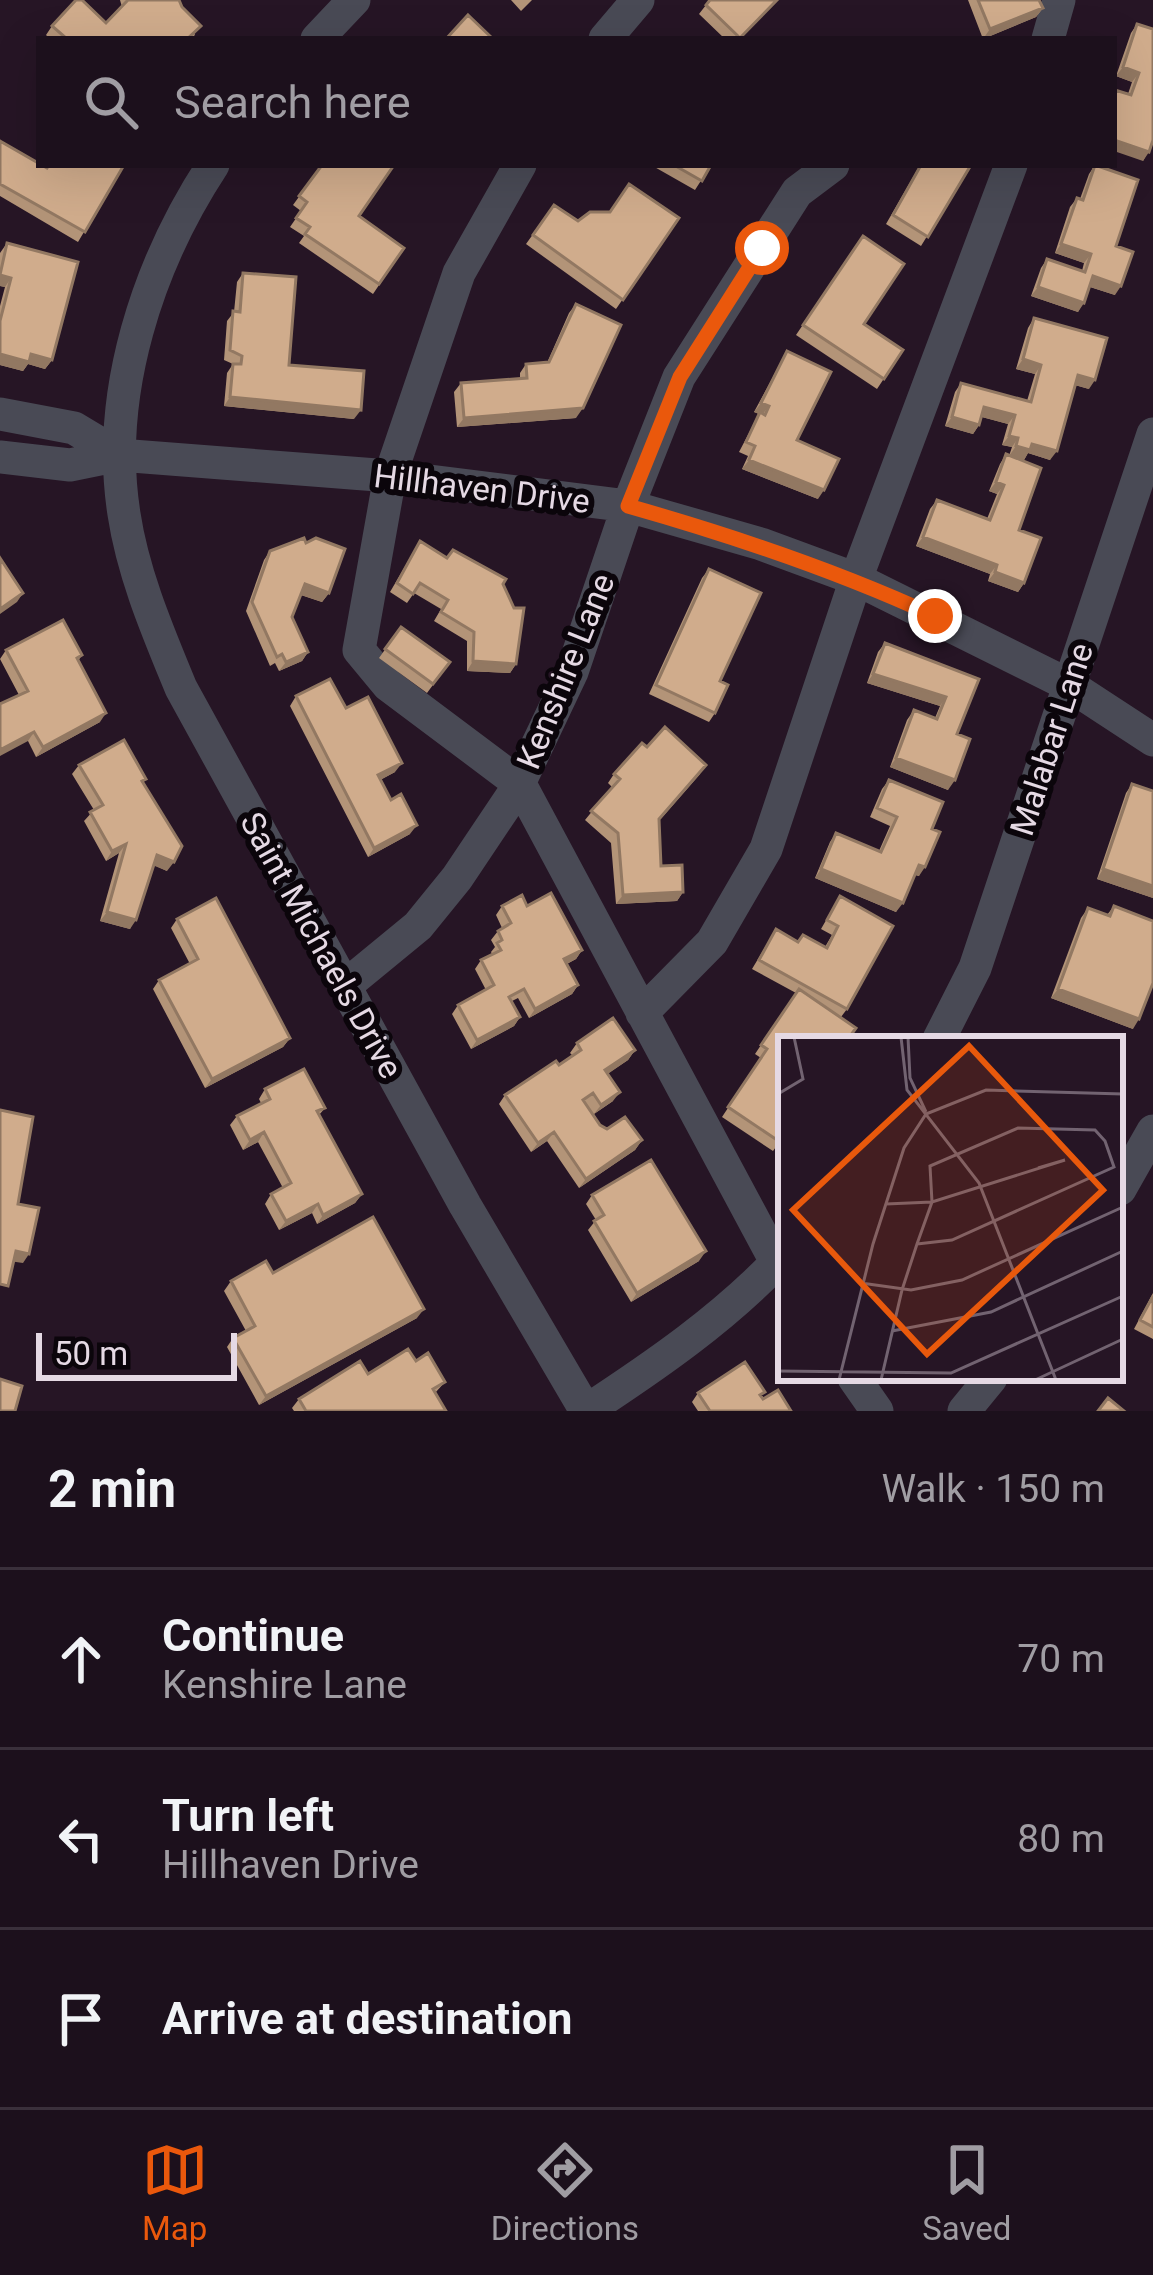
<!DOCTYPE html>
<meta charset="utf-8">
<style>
body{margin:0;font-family:Roboto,sans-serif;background:#291e29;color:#f1f3f6}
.scale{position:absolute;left:36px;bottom:30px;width:201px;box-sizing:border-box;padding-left:12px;border:6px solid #e5d9e4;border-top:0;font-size:33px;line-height:42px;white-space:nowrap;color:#e5d9e4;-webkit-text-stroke:9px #0b050b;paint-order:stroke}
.stop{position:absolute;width:36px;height:36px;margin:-27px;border:9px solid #ea580c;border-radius:50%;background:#fff}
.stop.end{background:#ea580c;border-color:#fff;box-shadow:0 3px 12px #0008}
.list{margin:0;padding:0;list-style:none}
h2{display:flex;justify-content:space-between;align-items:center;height:156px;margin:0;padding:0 48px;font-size:51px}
h2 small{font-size:39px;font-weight:400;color:#a09da3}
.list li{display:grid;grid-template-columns:78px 1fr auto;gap:36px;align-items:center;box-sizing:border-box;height:180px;padding:0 48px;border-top:3px solid #3a303b}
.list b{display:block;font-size:45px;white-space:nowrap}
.list p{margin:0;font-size:39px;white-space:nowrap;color:#a09da3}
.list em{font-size:39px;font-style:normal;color:#a09da3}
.icon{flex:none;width:66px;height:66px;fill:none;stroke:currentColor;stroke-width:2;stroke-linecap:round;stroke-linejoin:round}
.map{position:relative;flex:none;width:1153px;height:1411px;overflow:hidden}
.search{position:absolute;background:#1c101c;box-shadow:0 12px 48px #0002;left:36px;right:36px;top:36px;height:132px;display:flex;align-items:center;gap:30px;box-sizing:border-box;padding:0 42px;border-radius:0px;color:#a09da3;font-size:45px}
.sheet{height:696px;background:#1c101c}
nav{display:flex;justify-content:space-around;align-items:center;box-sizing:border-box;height:168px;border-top:3px solid #3a303b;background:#1c101c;font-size:33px;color:#a09da3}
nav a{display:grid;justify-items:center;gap:6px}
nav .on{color:#ea580c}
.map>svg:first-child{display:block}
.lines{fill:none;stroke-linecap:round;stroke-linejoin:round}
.minor{stroke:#494a55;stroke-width:33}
.wall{fill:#b39478}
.shaded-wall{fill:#927862}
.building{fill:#d0ac8c;stroke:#927862;stroke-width:3}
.route{stroke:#ea580c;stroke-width:15}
.labels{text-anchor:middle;stroke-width:12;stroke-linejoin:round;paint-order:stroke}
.street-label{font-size:33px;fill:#e5d9e4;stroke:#0b050b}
.inset-road{fill:none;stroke:#726371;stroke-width:3}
.view{fill:#e8590c;fill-opacity:0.15;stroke:#e8590c;stroke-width:6}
.inset-edge{fill:none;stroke:#e5d9e4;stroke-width:6}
</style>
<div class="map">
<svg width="1153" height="1411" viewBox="0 0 1153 1411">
<rect width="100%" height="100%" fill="#261525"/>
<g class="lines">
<path class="minor" d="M317,39L354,0
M605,39L638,0
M1048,39L1059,0
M213,165C148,264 105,393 124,514C133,574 158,632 181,688L465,1205L586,1411C656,1365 723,1319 781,1258
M520,165L459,273L390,476L359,650L388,685L520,784L781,1271
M0,414L74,428L119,455
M0,457L70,465L119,455L390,476L628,506L761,544L856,579L1069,685L1153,740
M345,986L418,926L457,878L516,790L572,672L628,506L679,377L797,192L833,165
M642,1013L712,942L766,849L856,579L1011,165
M939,1039L975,968L1153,434
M1120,1189L1153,1131
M854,1378L877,1411
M964,1411L991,1378"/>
</g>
<path class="wall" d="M120,0H179L195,35L190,39H50L46,35L52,26L106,23L122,7Z
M511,0H532L521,11Z
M968,0H1039L1043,8L1036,17L983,39Z
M706,5L741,39H725L699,14Z
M1137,24L1152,144L1143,161L1128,94L1132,82L1116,76L1131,33Z
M0,141L46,168L48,165H124L78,242L0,196Z
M322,165L359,216L404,248L373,294L299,243L304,236L290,227L301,211L293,205Z
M651,165H711L695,190Z
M920,165H971L921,246L886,224Z
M1095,165L1116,246L1115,295L1090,287L1078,312L1031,296L1041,268L1047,259L1082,271L1084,263L1055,253L1070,207L1077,198L1080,199L1089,174Z
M554,205L578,221L679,218L616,309L526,244Z
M863,236L864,324L903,350L877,389L796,335Z
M7,243L52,360L45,369L28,364L23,371L0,365V306L5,287L0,286V253Z
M243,273L289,365L354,419L224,406L227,373L233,364L224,360L227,321L234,312L237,282Z
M576,304V418L457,427L454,392L461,383L520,379V373L526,364L547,363L569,313Z
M1034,318L1089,389L1075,385L1050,460L1028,453L1024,460L1010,456L1024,583L1018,592L988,581L990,574L916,546L930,509L937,500L987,519L997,494L989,491L1000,464L1006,454L1009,456L1012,447L1002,445L1008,424L982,417L979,425L973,434L945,426L955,392L961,383L1027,401L1035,374L1016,369L1028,328Z
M787,351L797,440L818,499L742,469L748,456L739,452L759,414L754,412Z
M420,541L447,558L503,584L516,664L510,673L467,671V641L434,621L441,609L414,593L407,603L390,592Z
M270,551L329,593L322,602L301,595L292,617L308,652L302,661L279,671L275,663L270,666L246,611L264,560Z
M709,569L720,681L715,713L709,722L649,694L702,578Z
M401,627L450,662L427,693L379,658Z
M885,643L979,679L957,734L948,790L890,767L907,720L914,710L935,718L940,706L867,683L878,652Z
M6,650L82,655L78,661L100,722L36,757L28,741L19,695L0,659Z
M296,696L346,708L395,772L380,780L410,834L368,857L290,706Z
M647,747L700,774L659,821L661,866L683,892L677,901L616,904L611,843L585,820L612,787L608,783L614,774Z
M79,765L146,779L143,783L167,871L154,865L130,929L100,921L119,853L106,861L84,821L94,810L72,774Z
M889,780L932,829L919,876L915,875L896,912L815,878L830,842L836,833L879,851L890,826L870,817L882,789Z
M1132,784L1153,898L1097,879L1126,793Z
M840,896L847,1009L841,1017L781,1140L773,1151L722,1117L761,1058L755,1054L796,993L752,969L776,929L798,942L825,947L832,935L821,929Z
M502,906H527L582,950L576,959L567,964L578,985L572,994L529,1018L518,998L512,1001L520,1017L514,1026L471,1049L452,1014L458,1005L486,990L475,969L481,960L492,954L491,952L495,947L491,940L498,931L502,928L496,915Z
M1114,906L1133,1029L1051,998L1081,918L1088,908L1107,915Z
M177,919L290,1038L283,1047L205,1088L153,989L159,980L190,964L171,928Z
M577,1043L635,1050L628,1060L607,1074L613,1101L594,1114L600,1125L607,1129L642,1140L635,1150L579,1188L547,1141L531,1152L499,1104L505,1095L573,1056L570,1053Z
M265,1089L325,1108L319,1115L362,1194L355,1203L317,1224L312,1213L279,1230L265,1204L271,1194L283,1188L258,1142L243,1150L230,1125L237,1116L261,1103L259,1099Z
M592,1195L699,1261L631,1302L588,1230L596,1220L586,1204Z
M273,1273L417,1318L259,1405L227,1347L233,1338L246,1331L224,1291L231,1281Z
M1153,1293V1339L1134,1329Z
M416,1361L445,1382L435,1393L446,1411H294L292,1408L299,1399L368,1374Z
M698,1393L762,1397L791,1411H698L692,1402Z"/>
<path class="shaded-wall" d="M1043,8L1036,17L983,39L990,29Z
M1123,67L1139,73L1132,82L1116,76Z
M1114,140L1149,152L1143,161L1114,151Z
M1061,244L1091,254L1084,263L1055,253Z
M0,275L11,278L5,287L0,286Z
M1093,276L1121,286L1115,295L1087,286Z
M1038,287L1084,303L1078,312L1031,296Z
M0,354H31L52,360L45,369L28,364L23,371L0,365Z
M1023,359L1041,365L1035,374L1016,369Z
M1078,375L1095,380L1089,389L1071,384Z
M230,397L361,410L354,419L224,406Z
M761,403L769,406L762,415L754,412Z
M984,407L1015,415L1008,424L978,416Z
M583,408L576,418L457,427L464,418Z
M952,417L979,425L973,434L945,426Z
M1009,436L1018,438L1012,447L1002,445Z
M1032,444L1057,451L1050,460L1028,453L1024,460L1009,456L1016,446Z
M749,460L824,490L818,499L742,469Z
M996,482L1004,485L997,494L989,491Z
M923,537L997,565L990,574L916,546Z
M995,572L1024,583L1018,592L988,581Z
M305,584L329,593L322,602L298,594Z
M23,593L17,602L0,614V609Z
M308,652L302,661L279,671L286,662Z
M473,661L516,664L510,673L467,671Z
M873,674L946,697L940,706L867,683Z
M106,713L100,722L36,757L43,747Z
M34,732L28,741L0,756V750Z
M896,758L955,780L948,790L890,767Z
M402,763L395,772L371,785L378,775Z
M417,825L410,834L368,857L374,848Z
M126,844L119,853L106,861L112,851Z
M157,855L174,862L167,871L150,864Z
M919,865L925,867L919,876L913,874Z
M821,869L903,903L896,912L815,878Z
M1103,869L1153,886V898L1097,879Z
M683,892L677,901L616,904L623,895Z
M107,912L136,920L130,929L100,921Z
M582,950L576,959L558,968L564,959Z
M578,985L572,994L529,1018L535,1009Z
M1058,989L1139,1019L1133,1029L1051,998Z
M520,1017L514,1026L471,1049L477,1040Z
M290,1038L283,1047L205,1088L212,1079Z
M635,1050L628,1060L599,1080L605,1070Z
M620,1092L613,1101L594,1114L601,1105Z
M264,1132L258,1142L243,1150L250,1140Z
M554,1132L547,1141L531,1152L538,1143Z
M642,1140L635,1150L579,1188L586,1179Z
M362,1194L355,1203L317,1224L323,1215Z
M318,1204L312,1213L279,1230L286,1221Z
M16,1251L29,1254L23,1263L9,1261Z
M706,1251L699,1261L631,1302L637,1293Z
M424,1309L417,1318L259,1405L266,1396Z"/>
<path class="building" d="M76,0H82L106,23L128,0H179L182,7L201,26L187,39H67L52,26Z
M710,0H777L740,38L706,5Z
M978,0H1039L1043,8L990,29Z
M468,15L493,39H446Z
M1137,24L1153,29V140L1149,152L1114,140L1115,90L1131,95L1139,73L1123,67Z
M0,141L47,168L49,165H124L85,232L0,184Z
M322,165H394L359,216L404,248L379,284L305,234L310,227L296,218L307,202L299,196Z
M674,165H711L702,181Z
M921,165H971L928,237L893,215Z
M1095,165L1138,180L1116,246L1133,252L1121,286L1093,276L1084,303L1038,287L1047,259L1085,272L1091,254L1061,244L1077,198L1083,200Z
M629,184L679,218L623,300L533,235L554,205L578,221L590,212H610Z
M863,236L904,264L864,324L903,350L884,379L803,325Z
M7,243L78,262L52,360L31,354L29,362L0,354V321L11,278L0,275Z
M243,273L296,277L289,365L364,371L361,410L230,397L233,364H241L242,356L230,350L233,311L240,312Z
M576,304L621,325L583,408L464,418L461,383L527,378L526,364L549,362Z
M1034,318L1107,338L1095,380L1078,375L1057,451L1032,444L1030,450L1016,446L1018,438L1009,436L1015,415L984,407L979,425L952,417L961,383L1031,402L1041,365L1023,359Z
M787,351L831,372L797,440L839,459L824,490L749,460L755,446L746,442L760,412L765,415L769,406L761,403Z
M1006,454L1041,468L1019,530L1041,538L1024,583L995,572L997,565L923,537L937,500L990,520L1004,485L996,482Z
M304,538L306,543L316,538L345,549L329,593L305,584L292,617L308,652L286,662L282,654L277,657L252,602L270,551Z
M420,541L447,558L453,550L506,579L503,584L514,608H524L516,664L473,661L474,632L441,612L448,600L420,583L413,594L397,583Z
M0,558L23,593L0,609Z
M709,569L761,593L720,681L728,685L715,713L656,685Z
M63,620L82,655L77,658L106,713L43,747L34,732L0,750V704L28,691L6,650Z
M401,627L450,662L433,684L385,649Z
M885,643L979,679L957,734L970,739L955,780L896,758L914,710L937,719L946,697L873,674Z
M330,679L346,708L368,697L402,763L378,775L391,800L401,794L417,825L374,848L296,696Z
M665,727L706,765L659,819L661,866L682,865L683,892L623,895L618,833L591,811L620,779L614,774L642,743L647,747Z
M124,740L146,779L142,781L182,846L174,862L157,855L136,920L107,912L126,844L112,851L90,812L103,805L79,765Z
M889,780L943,802L932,829L940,832L925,867L919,865L903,903L821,869L836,833L881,852L897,817L877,808Z
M1132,784L1153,791V886L1103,869Z
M551,893L582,950L564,959L578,985L535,1009L524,989L509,997L520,1017L477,1040L458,1005L494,985L481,960L501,950L497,943L502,940L498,931L511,923L502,906L522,895L527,906Z
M840,896L893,926L847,1009L759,960L776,929L798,942L803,935L827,948L838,926L827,920Z
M216,898L290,1038L212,1079L159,980L198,959L177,919Z
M1114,906L1153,921V983L1139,1019L1058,989L1088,908L1110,916Z
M799,989L856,1028L848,1039H781L780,1142L728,1107L767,1049L761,1045Z
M613,1018L635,1050L605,1070L620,1092L601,1105L593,1093L583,1100L600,1125L607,1129L625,1117L642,1140L586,1179L554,1132L538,1143L505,1095L556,1061L559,1065L581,1050L577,1043Z
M304,1069L325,1108L317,1111L362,1194L323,1215L318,1204L286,1221L271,1194L291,1183L264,1132L250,1140L237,1116L270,1099L265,1089Z
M0,1110L33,1117L18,1204L39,1208L29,1254L16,1251L8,1286L0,1284Z
M651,1160L706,1251L637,1293L594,1221L604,1215L592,1195Z
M373,1217L424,1309L266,1396L233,1338L255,1326L231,1281L266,1261L273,1273Z
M1153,1296V1327L1140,1320Z
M408,1349L416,1361L428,1353L445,1382L433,1389L446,1411H306L299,1399L360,1361L368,1374Z
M745,1362L765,1392L760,1395L763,1399L778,1390L791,1411H710L698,1393Z
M0,1379L22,1386L15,1411H0Z
M1108,1398L1124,1411H1098Z"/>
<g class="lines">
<path class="route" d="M762,248L680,377L628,506C734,536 835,570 935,616"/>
</g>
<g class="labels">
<g class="street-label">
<text transform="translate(482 488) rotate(7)" y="12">Hillhaven Drive</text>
<text transform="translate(565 671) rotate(-68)" y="12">Kenshire Lane</text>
<text transform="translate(1051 739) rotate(-72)" y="12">Malabar Lane</text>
<text transform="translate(322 945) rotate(61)" y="12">Saint Michaels Drive</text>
</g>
</g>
<g transform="translate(778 1036)">
<rect width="345" height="345" fill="#261525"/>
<path class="inset-road" d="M123,1L129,54L201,147L278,344M130,1L132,42L148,76M0,58L25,43L16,1M108,168L154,166L287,124L260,132M83,247L133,254L184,244L345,171M114,295L213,276L345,215M0,335L173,337L345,260M61,344L95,208L126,112L148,78L208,54L345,58M103,344L124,254L139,208L154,166L152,130L240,92L317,94L327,105L336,131L174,204L139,208M257,344L345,303"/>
<path class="view" d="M191,10L325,154L149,318L15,174Z"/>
<rect width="345" height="345" class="inset-edge"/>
</g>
</svg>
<div class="scale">50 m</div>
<div class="stop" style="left:762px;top:248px"></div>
<div class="stop end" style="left:935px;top:616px"></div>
<div class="search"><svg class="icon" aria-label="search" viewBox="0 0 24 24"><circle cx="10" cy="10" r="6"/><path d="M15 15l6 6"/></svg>Search here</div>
</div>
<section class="sheet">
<h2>2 min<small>Walk · 150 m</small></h2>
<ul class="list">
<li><svg class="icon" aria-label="ahead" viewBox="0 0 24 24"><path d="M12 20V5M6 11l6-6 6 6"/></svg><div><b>Continue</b><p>Kenshire Lane</p></div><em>70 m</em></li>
<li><svg class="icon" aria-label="left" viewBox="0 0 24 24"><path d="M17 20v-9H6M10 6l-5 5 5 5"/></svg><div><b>Turn left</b><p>Hillhaven Drive</p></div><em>80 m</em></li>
<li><svg class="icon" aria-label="arrive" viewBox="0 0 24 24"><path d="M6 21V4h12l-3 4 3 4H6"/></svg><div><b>Arrive at destination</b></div></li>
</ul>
</section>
<nav>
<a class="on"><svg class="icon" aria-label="map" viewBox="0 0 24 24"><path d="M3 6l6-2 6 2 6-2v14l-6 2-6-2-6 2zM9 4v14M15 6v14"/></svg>Map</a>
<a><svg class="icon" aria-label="directions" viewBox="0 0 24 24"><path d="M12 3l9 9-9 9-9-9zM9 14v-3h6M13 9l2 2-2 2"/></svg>Directions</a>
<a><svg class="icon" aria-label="saved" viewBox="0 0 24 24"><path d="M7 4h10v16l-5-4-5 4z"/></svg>Saved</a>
</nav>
